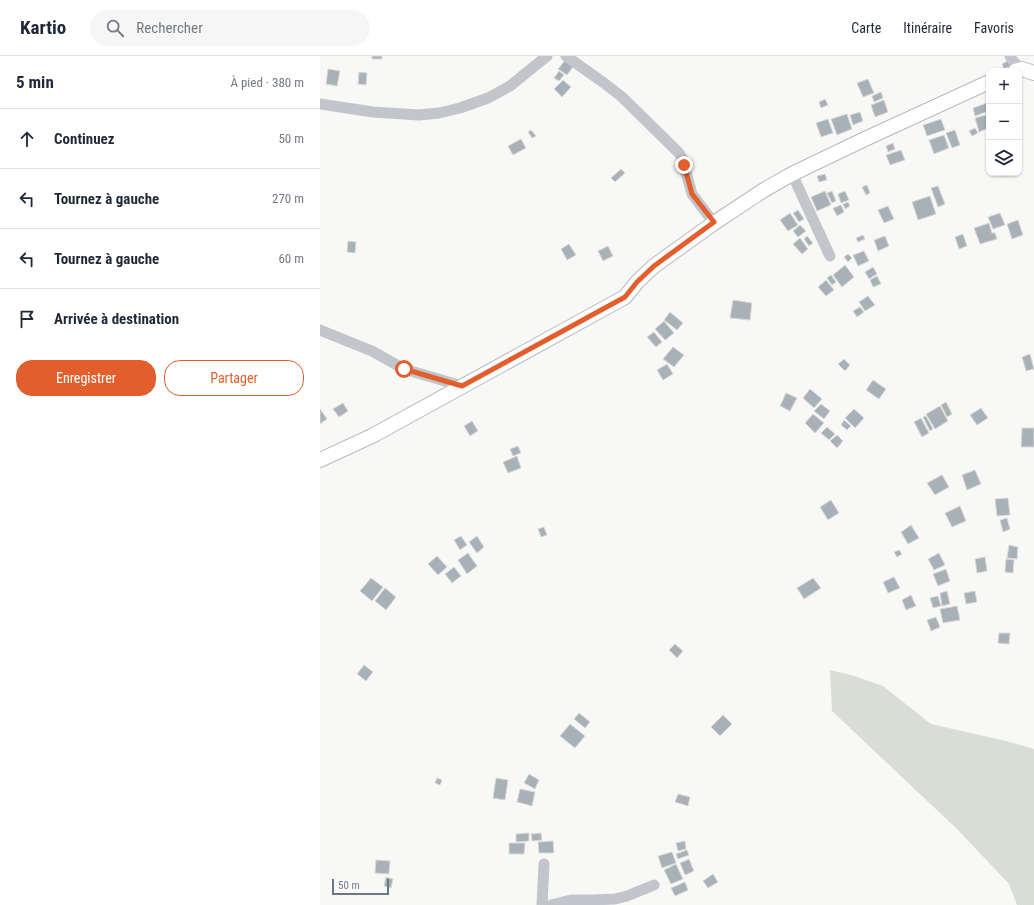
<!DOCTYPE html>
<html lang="fr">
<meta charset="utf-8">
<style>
body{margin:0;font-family:"Roboto Condensed",sans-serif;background:#f6f6f7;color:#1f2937}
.controls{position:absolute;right:12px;top:12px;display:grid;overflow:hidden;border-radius:8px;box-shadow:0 1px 3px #0004}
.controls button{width:36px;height:36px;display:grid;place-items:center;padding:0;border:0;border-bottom:1px solid #e0e1e3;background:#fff;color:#1f2937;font:20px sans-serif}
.scale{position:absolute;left:12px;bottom:10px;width:57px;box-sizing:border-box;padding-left:4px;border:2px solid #687887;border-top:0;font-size:11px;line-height:14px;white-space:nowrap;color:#687887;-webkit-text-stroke:3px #fff;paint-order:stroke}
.stop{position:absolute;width:12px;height:12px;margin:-9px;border:3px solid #e25f2d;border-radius:50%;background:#fff}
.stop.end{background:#e25f2d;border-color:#fff;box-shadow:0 1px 4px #0008}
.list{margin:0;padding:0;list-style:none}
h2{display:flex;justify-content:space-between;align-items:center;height:52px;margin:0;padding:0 16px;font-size:17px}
h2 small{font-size:13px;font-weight:400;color:#747a83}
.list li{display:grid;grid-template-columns:26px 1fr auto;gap:12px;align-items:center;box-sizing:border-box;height:60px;padding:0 16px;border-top:1px solid #e0e1e3}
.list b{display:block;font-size:15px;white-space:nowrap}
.list em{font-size:13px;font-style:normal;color:#747a83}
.actions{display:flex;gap:8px;padding:12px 16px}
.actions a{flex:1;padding:9px 0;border:1px solid #e25f2d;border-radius:16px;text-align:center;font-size:14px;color:#e25f2d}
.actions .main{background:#e25f2d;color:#fff}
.icon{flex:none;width:22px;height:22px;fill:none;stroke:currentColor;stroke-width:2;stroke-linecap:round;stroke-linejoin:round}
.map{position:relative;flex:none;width:714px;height:849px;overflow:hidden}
header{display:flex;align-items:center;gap:24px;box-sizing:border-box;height:56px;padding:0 20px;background:#fff;border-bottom:1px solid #e0e1e3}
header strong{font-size:19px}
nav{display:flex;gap:22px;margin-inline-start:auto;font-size:14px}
.search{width:280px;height:36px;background:#f6f6f7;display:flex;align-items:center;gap:10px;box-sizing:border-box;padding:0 14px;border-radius:22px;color:#747a83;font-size:15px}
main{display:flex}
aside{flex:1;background:#fff}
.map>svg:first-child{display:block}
.green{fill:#d8ded5}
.building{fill:#a8b1b7;stroke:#dadad8}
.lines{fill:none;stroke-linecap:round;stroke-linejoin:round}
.major-casing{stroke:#b5babe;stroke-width:16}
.minor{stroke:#c2c6ca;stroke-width:11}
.major{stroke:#fff;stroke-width:14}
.route{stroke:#e25f2d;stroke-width:5}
</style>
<header>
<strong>Kartio</strong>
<div class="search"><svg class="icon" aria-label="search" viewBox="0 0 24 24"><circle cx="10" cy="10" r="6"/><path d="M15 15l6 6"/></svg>Rechercher</div>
<nav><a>Carte</a><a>Itinéraire</a><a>Favoris</a></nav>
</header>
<main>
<aside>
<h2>5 min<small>À pied · 380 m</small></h2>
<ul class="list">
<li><svg class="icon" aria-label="ahead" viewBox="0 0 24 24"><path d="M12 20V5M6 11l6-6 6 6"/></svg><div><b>Continuez</b></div><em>50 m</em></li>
<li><svg class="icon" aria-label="left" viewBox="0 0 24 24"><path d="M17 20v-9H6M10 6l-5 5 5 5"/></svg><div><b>Tournez à gauche</b></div><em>270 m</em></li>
<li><svg class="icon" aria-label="left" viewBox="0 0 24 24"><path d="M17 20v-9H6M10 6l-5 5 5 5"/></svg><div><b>Tournez à gauche</b></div><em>60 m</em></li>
<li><svg class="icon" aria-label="arrive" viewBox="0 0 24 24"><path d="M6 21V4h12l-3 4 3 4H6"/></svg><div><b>Arrivée à destination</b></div></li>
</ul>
<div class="actions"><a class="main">Enregistrer</a><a>Partager</a></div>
</aside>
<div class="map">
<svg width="714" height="849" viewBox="0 0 714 849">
<rect width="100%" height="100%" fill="#f8f9f6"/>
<path class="green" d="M510,614L531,619L563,630L611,668L686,685L714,693V849H697L689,828L638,774L512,655Z"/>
<path class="building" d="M52,0H62V3H52Z
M247,2L255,8L247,19L238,13Z
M690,4L693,9L684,13L682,8Z
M8,13L20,15L17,30L6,28Z
M239,15L244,19L239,25L234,22Z
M39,16L47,17L46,29L38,28Z
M548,23L554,37L543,41L537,27Z
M243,24L251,31L242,41L234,33Z
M561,36L563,42L554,46L552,40Z
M505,43L508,49L501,52L499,46Z
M564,44L568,56L555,61L551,49Z
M667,47L669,55L655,60L653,52Z
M540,56L543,65L533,69L530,59Z
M527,58L532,73L517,79L511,63Z
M669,58V72L659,76L655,62Z
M508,63L513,77L501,81L496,67Z
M621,63L625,74L607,80L603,69Z
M655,72L658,77L652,80L649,75Z
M211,74L216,80L212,82L208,76Z
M635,74L640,89L632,92L626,77Z
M624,79L629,92L614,98L609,84Z
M201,83L206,92L193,99L188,90Z
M573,87L575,93L568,96L566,90Z
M581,94L585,104L570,109L566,99Z
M301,113L305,117L295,126L291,122Z
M505,118L507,124L499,126L497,120Z
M547,129L550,137L546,139L542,131Z
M618,130L625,148L618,151L611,132Z
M505,135L511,149L497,155L491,141Z
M512,135L516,145L512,147L507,137Z
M525,135L529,144L521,147L518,138Z
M610,140L616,158L598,164L592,146Z
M528,146L530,150L525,153L523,148Z
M521,149L524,156L517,160L513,152Z
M568,150L574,163L564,167L558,154Z
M478,154L484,163L479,166L473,157Z
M470,157L478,169L468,175L460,164Z
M680,157L685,169L673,173L668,161Z
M698,164L703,179L692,183L687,168Z
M669,167L672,177H675L677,183L660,188L654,172Z
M480,169L486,175L478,181L473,175Z
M643,178L647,190L639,193L635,181Z
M543,179L545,183L538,186L536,182Z
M487,180L493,187L489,190L484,183Z
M565,180L569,190L558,195L554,184Z
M480,182L488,193L482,198L473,188Z
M28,185L36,186L35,197L27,196Z
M249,188L256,199L247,204L241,193Z
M288,190L293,200L283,205L278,195Z
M544,195L549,205L538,210L533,199Z
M528,198L532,202L528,206L524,201Z
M525,209L534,221L522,231L513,219Z
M553,211L557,218L549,223L545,216Z
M511,219L516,226L512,229L507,222Z
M557,220L561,228L553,231L550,224Z
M506,224L514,234L506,240L498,231Z
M548,240L555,249L545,255L539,246Z
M413,244L432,247L430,264L410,262Z
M540,251L544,256L537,261L533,255Z
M350,256L363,267L357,274L344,264Z
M344,265L354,277L345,284L335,273Z
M334,276L342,286L336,291L327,281Z
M353,291L364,299L354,311L343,303Z
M710,298L714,313L706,315L702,301Z
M524,303L530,309L525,315L518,308Z
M347,308L353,318L343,324L337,314Z
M553,324L566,333L559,343L546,334Z
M490,333L502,343L494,352L483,342Z
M466,337L477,342L470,355L460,350Z
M626,346L632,358L627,361L621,349Z
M23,347L28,355L19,361L13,353Z
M501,348L510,355L504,363L494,355Z
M620,350L628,365L615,373L606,358Z
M661,352L668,362L657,369L650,359Z
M0,353L7,363L0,368Z
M534,353L544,362L535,372L525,362Z
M493,358L504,367L495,377L485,367Z
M606,360L613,373L610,375L603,361Z
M601,362L609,377L602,381L594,366Z
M524,364L531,370L527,374L521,369Z
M152,365L158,375L150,380L144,370Z
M507,371L515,378L509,384L501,377Z
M702,372H714V391H701Z
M517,379L523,385L517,392L510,385Z
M198,390L201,397L193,400L190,393Z
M197,400L201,412L188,417L183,406Z
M655,414L661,428L647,434L642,419Z
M622,419L629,431L615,439L607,427Z
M688,442L690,459L677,460L675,443Z
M511,444L519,457L508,464L500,451Z
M640,450L646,465L632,471L625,457Z
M687,462L690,473L683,476L680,464Z
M591,469L599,482L588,488L581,476Z
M224,471L227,479L221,481L218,473Z
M141,480L147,489L140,494L134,484Z
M157,480L164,491L157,497L149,486Z
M689,489L698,491L697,503L687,502Z
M579,494L582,498L577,501L574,496Z
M148,497L157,510L147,518L138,504Z
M619,497L625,509L614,514L608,503Z
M117,500L127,511L118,519L108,508Z
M665,501L667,515L657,517L655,503Z
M686,503L694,504L693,517L685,516Z
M134,511L141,520L132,527L125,518Z
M626,513L630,525L618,530L613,518Z
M574,521L580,532L568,537L563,526Z
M51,522L63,531L52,545L40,535Z
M493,522L501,532L484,543L477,532Z
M65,532L76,541L66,554L55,545Z
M627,535L630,548L622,550L620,537Z
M655,535L657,546L646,548L644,537Z
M591,539L596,550L586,554L582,544Z
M618,540L621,550L613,552L610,542Z
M637,550L640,564L623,567L620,553Z
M616,561L620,571L611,575L607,564Z
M679,577H690L689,588L678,587Z
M355,588L363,595L357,602L349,594Z
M44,609L53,616L46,625L37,618Z
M259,657L270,666L265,672L254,663Z
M403,659L412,668L400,680L391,671Z
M250,668L265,680L255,692L240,680Z
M209,718L219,724L215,733L204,727Z
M117,722L122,724L120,729L115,727Z
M176,722L188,724L185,744L173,742Z
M200,733L215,736L212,750L197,746Z
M358,738L370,741L368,750L355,746Z
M209,777V785L196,786V778Z
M221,777L222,784L212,785L211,778Z
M233,785L234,797H219L218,786Z
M365,785L366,793L358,795L356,787Z
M189,787H205L204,798H189Z
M367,794L369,799L358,803L356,798Z
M352,796L356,807L342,812L338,800Z
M369,803L374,815L365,819L360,807Z
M56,804L70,805L69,818L55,817Z
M356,808L363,823L351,828L344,814Z
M393,818L398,826L388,832L383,825Z
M66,821L73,823L71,832L64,830Z
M365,826L368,834L355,840L351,832Z"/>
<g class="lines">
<g class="major-casing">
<path id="major" d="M695,15L702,13L714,17
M0,404L52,380L305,241L317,226L334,210L394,167L444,134L472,118L545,83L669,26"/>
</g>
<path class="minor" d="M246,0L284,27L302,41L359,97L362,102L372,138L394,167
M690,0L693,5L702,13
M0,48L53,56L99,59L119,57L140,52L168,42L190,30L227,0
M472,118L510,200
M0,274L52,295L84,313L142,330
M222,849L224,808
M231,849L251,844H273L295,843L307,840L334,829"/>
<use href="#major" class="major"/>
</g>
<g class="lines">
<path class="route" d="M84,313L142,330L305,241L317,226L334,210L394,166L372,138L364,109"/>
</g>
</svg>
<div class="controls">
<button>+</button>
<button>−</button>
<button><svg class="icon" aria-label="layers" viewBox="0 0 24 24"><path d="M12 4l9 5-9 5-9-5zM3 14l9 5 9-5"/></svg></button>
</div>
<div class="scale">50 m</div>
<div class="stop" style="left:84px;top:313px"></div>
<div class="stop end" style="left:364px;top:109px"></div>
</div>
</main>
